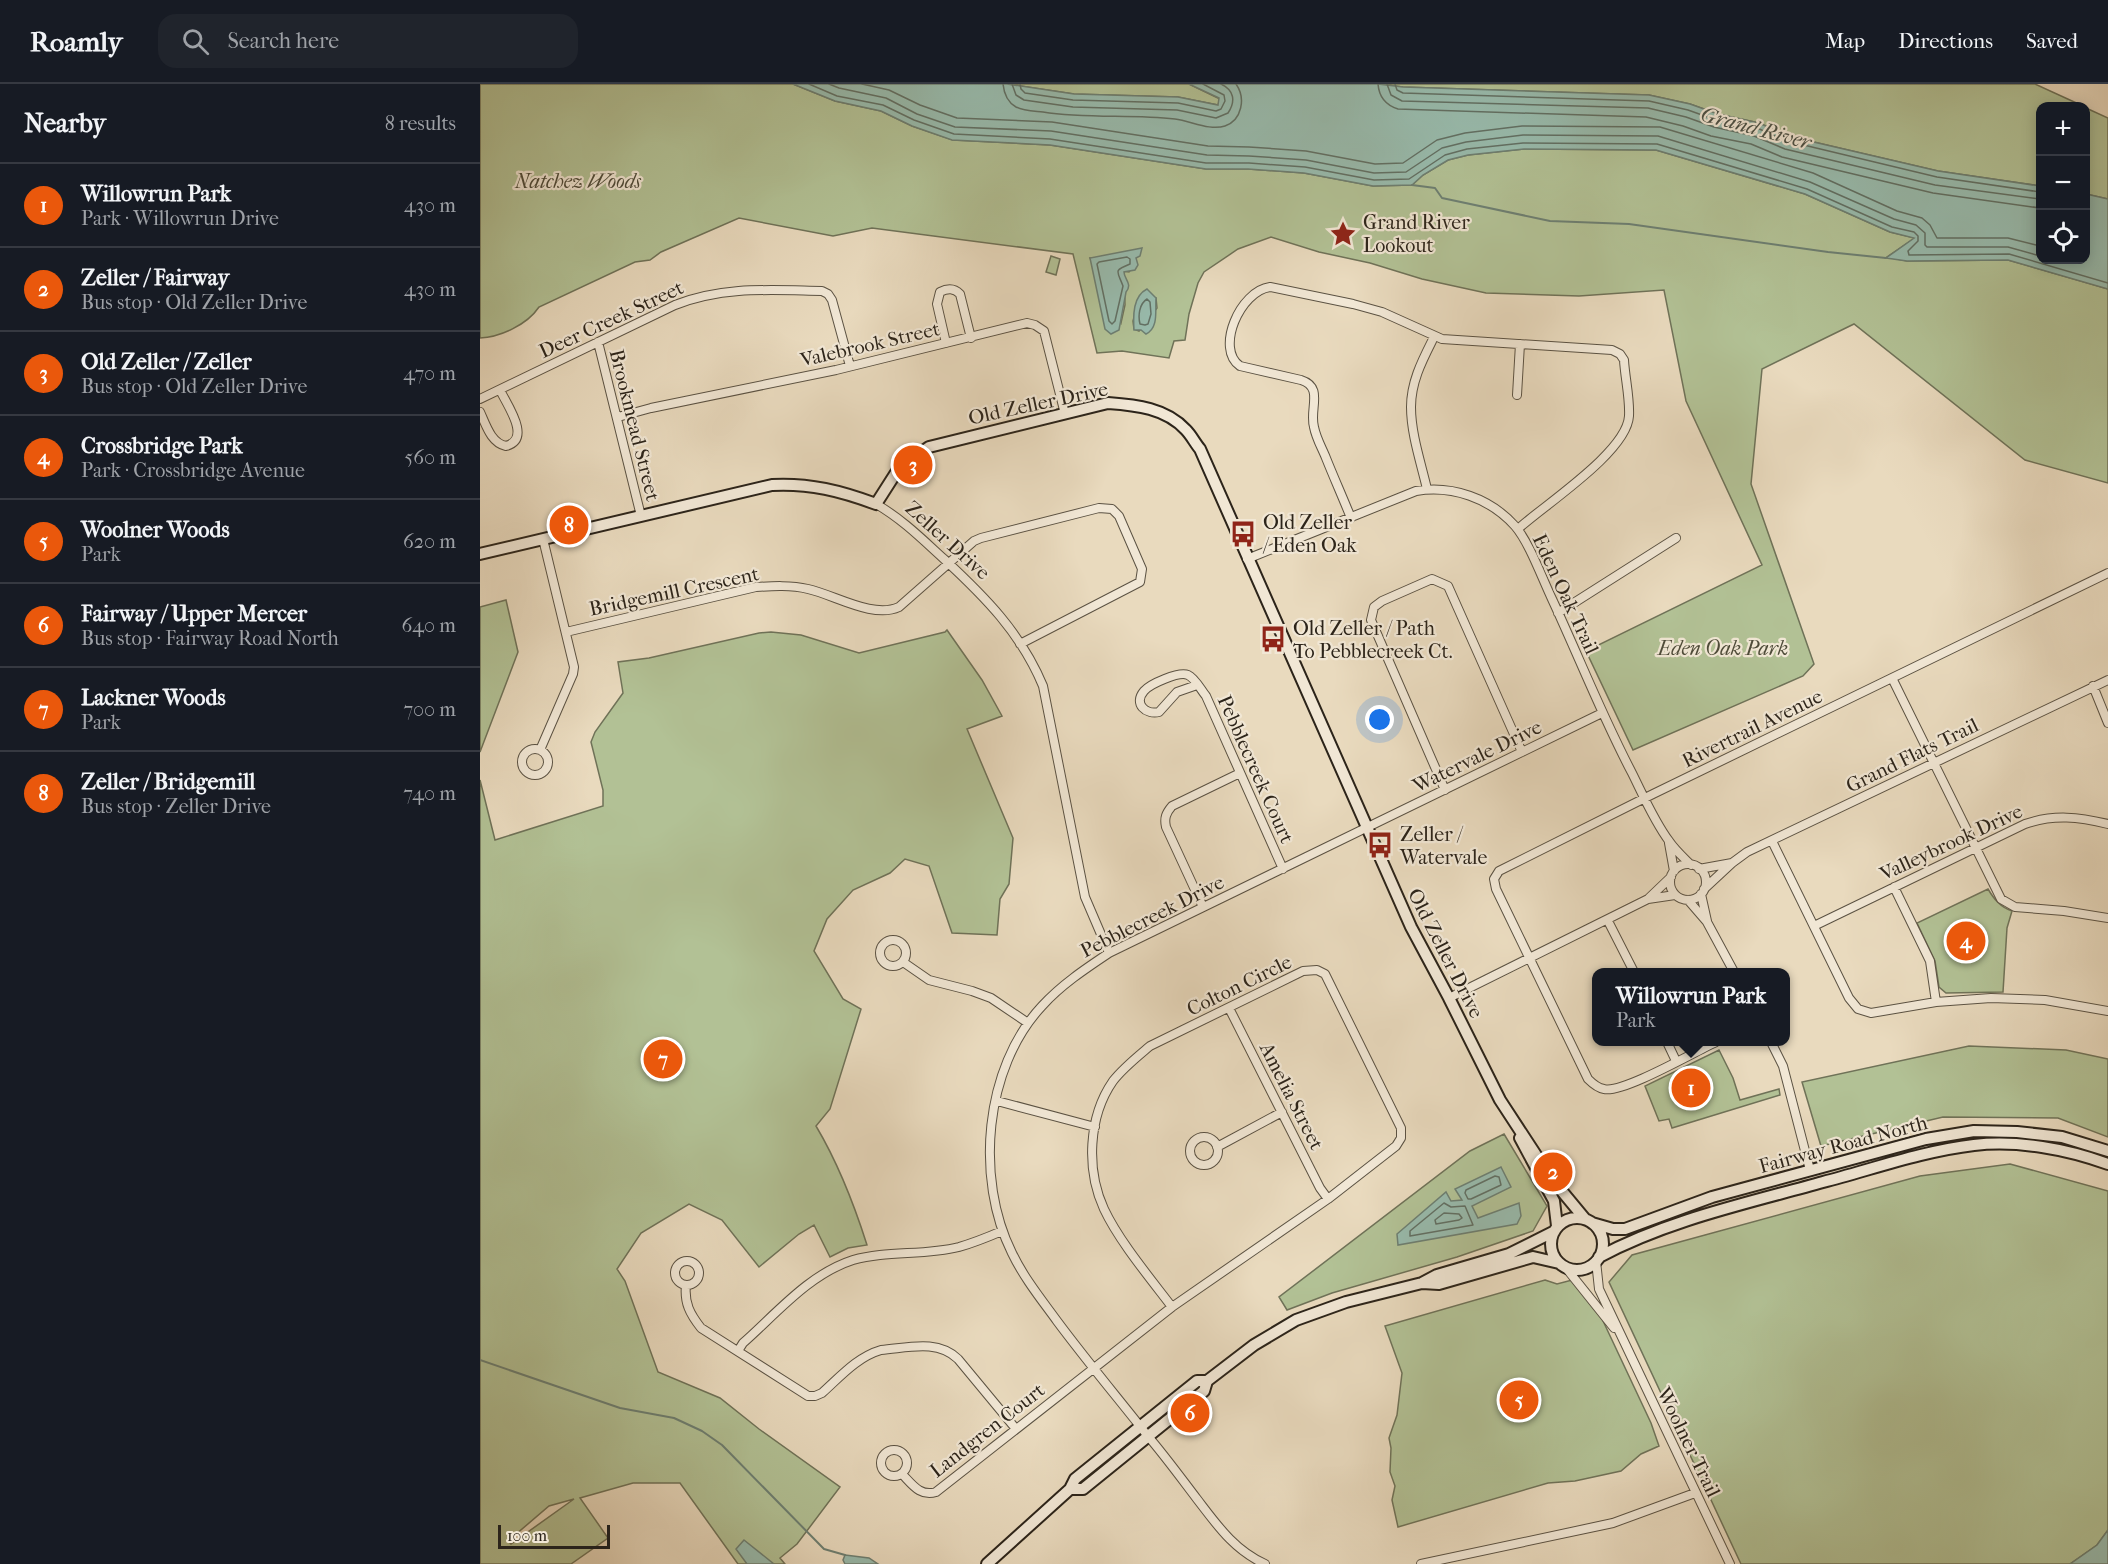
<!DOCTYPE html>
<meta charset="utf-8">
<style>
body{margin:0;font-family:"IM FELL French Canon",serif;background:#20242c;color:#f1f3f6}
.controls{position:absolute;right:18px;top:18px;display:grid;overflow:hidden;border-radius:12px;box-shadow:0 3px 15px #0003}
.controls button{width:54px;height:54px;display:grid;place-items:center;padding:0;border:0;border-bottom:2px solid #363941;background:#171b24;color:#f1f3f6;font:30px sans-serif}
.scale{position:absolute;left:18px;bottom:15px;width:112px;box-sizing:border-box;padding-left:6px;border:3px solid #2c241a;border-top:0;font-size:16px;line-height:21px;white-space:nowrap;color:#2c241a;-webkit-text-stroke:4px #f1e7d5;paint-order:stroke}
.you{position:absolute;left:900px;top:636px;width:21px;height:21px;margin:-15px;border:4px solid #fff;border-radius:50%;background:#1a73e8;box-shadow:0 0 0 9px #1a73e833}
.badge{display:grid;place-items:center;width:39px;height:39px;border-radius:50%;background:#ea580c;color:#fff;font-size:20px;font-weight:700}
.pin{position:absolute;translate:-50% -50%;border:3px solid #fff;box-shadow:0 2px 6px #0006}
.popup{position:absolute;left:1112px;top:884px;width:198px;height:78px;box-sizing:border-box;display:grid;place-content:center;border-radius:12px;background:#171b24;filter:drop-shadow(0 2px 4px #0005);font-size:20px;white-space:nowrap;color:#9ea1a6}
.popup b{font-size:22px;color:#f1f3f6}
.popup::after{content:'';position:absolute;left:50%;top:100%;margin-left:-12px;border:12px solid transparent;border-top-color:#171b24}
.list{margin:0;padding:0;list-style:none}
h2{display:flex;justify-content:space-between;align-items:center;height:78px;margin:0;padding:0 24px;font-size:26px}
h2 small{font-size:20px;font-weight:400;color:#9ea1a6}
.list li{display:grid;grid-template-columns:39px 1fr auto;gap:18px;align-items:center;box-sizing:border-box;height:84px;padding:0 24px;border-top:2px solid #363941}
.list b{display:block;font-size:22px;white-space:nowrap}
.list p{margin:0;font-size:20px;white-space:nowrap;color:#9ea1a6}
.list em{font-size:20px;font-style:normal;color:#9ea1a6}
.icon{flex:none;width:33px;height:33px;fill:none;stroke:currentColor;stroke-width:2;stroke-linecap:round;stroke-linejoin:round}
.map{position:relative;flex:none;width:1628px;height:1480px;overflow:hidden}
header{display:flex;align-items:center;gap:36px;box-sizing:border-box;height:84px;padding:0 30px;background:#171b24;border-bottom:2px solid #363941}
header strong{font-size:28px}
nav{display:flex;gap:33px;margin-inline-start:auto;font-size:21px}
.search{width:420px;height:54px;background:#20242c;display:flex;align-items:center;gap:15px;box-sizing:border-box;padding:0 21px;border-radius:18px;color:#9ea1a6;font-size:22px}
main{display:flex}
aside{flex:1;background:#171b24}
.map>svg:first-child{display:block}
.green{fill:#b2c195;stroke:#6f7258;stroke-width:1.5;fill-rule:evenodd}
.water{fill:#98bbad;stroke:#6d7f72;stroke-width:1.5}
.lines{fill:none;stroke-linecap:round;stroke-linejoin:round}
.shore{stroke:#627064;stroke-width:1.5}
.stream{stroke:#6d7f72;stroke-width:2}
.street-casing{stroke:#5b5243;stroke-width:10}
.secondary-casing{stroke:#2c241a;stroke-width:14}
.street{stroke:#f1e7d5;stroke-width:8}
.secondary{stroke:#f1e7d5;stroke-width:10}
.labels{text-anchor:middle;stroke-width:4.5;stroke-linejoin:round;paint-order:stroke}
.park-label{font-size:20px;font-style:italic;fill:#4e4b39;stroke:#f1e7d5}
.poi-label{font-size:20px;fill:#2c241a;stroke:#f1e7d5;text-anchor:start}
.street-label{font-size:20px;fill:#2c241a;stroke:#f1e7d5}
.water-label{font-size:21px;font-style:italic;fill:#4c5146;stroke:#f1e7d5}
</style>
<header>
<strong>Roamly</strong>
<div class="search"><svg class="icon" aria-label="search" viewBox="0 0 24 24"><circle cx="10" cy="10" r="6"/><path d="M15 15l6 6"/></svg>Search here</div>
<nav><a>Map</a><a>Directions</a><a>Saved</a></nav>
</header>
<main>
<aside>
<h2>Nearby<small>8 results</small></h2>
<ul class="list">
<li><span class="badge">1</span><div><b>Willowrun Park</b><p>Park · Willowrun Drive</p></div><em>430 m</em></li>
<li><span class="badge">2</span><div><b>Zeller / Fairway</b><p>Bus stop · Old Zeller Drive</p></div><em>430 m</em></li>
<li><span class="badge">3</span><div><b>Old Zeller / Zeller</b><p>Bus stop · Old Zeller Drive</p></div><em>470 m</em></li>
<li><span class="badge">4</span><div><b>Crossbridge Park</b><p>Park · Crossbridge Avenue</p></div><em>560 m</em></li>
<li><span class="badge">5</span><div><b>Woolner Woods</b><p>Park</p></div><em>620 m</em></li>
<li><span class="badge">6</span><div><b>Fairway / Upper Mercer</b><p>Bus stop · Fairway Road North</p></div><em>640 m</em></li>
<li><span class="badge">7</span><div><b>Lackner Woods</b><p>Park</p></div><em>700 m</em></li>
<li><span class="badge">8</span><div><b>Zeller / Bridgemill</b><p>Bus stop · Zeller Drive</p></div><em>740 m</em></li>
</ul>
</aside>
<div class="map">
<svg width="1628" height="1480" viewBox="0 0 1628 1480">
<rect width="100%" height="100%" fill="#e9dabe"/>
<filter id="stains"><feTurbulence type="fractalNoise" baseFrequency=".00333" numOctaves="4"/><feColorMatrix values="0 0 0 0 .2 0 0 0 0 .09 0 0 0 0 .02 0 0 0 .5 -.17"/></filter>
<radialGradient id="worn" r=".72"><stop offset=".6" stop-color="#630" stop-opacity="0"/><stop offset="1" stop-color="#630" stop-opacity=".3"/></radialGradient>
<path class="green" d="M0,0H313L355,17L401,27L432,42L473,56L570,61L726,85H768L824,89L893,102L932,101L943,91L968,76L988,71L1044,65L1176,66L1325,110L1410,148L1435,154L1407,173L1427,177L1528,176L1628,205V399L1545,376L1374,240L1282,285L1271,400L1334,580L1323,592L1153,666L1106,567L1282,481L1206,317L1184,206L1099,212L1006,209L942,195L890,179L839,168L791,153L758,165L724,188L718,199L709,230L705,256L694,257L689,274L642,267L617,269L593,170L392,144L353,152L259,134L181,168L170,176L155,178L59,223C47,241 20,253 0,254ZM610,174H656V177L649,188L644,187L645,221L641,239ZM660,212L676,214L677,224L659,247L654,245L653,237Z
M527,0H709L740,15L738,21L698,13L594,10Z
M898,0H1555L1603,22H1560V102L1458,87L1308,52L1279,39L1238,30L1210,20L1169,11L923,3Z
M1606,24L1628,34V115L1606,110Z
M571,172L580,175L576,191L566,188Z
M26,516L38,568L0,668V523Z
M467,546L502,596L522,632L487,645L533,754L529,800L520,815L517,851L472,849L449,782L425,775L410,789L373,806L347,835L334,867L363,915L381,925L350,1025L336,1042C358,1079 374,1120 387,1161L368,1164L350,1173L334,1141L319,1150L279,1183L242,1136L209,1120L161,1149L137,1185L145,1197L178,1288L240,1314L279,1345L360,1403L317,1460L300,1474L305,1480H258L200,1399H153L100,1414L128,1454L91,1480H0V696L15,756L123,722V706L111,658L115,648L143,609L138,578L169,574L279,549L291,548L321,551L379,569L465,548ZM94,1415L31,1460L28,1457L69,1422Z
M1508,805C1514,815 1520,823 1532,827L1527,844L1523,908L1466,909L1459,903L1455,877L1437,839Z
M1489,962L1586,966L1628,975V1053L1578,1034L1463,1033L1341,1062L1322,998Z
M1239,966L1253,994L1260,1016L1299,1005L1300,1011L1192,1044L1189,1035L1179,1037L1165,1002Z
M1024,1050L1067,1122L1053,1147L977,1173L852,1209L807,1226L799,1213L990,1067Z
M1530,1080L1628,1107V1446L1617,1461L1590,1480H1261L1129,1198L1152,1171L1440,1092Z
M1065,1196L1077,1200L1092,1196L1108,1205L1171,1339L1179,1362L1161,1370L1141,1387L1095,1397L1068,1399L918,1443L912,1416L915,1402L910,1388L911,1364L909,1354L917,1331L922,1289L905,1242Z"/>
<path class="water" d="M313,0H527L594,10L698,13L738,21L739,14L709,0H898L923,3L1169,11L1210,20L1238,30L1279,39L1308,52L1458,87L1560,102V176H1606V110L1628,115V205L1528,176L1427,177L1406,174L1434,154L1410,148L1325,110L1176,66L1044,65L988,71L968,76L943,91L932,101L893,102L824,89L768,85H726L570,61L472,56L432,42L401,27L355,17Z
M662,164L660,172L656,174L658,181L655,186L644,188C644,195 653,200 646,208L639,246L631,250L625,245L610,174Z
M667,205L676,214C675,226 679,244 666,250L661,246H654C653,231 653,212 667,205Z
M1021,1083L1031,1103L992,1122L998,1134L1039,1119L1041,1132L1037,1140L918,1161L917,1150L966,1108L971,1117L982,1116L975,1105Z
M1628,1446V1480H1590L1617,1461Z
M264,1456L294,1480H267L256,1465Z
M365,1471L389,1474L398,1480H365L363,1476Z"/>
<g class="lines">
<path class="shore" d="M329,0L357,12L403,21L434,36L474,50L570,55L726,79H769L825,83L894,96L929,95L965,71L987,65L1043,59L1177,60L1327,105L1412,143L1434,148L1438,152V157L1428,167L1429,171L1529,170L1628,199
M349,0L359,4L406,14L437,30L475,43L571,47L727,71L769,72L826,76L894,89L926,88L962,64L986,58L1043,51L1178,52L1330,98L1414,135L1436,141L1445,149V161L1447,163H1528L1560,172
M382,0L409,6L440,21L477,34L572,38L728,62L769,63L826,67L895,80L923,79L957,56L985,49L1042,42L1180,43L1333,89L1417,127L1442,134L1450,141L1457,154H1528L1560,162
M523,0C524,10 527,18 536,23C544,27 554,27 563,28C607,35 651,30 695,35C711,37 730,47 745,42C762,36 766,14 756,0
M532,0L536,11L544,16L593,23L697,26L736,34L748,29C756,17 754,6 741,0
M540,0L541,5L545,9L593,16L698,19L736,27L741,25L745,17L744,11L723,0
M898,0C899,13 905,21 918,25L1166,33L1203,42L1231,52L1271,60L1302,73L1453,109L1560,124
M907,0L911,11L922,17L1168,24L1206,33L1234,43L1274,52L1305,65L1455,101L1560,115
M915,0L917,6L923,9L1169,17L1208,26L1236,36L1277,44L1307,57L1457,93L1560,108
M647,173L650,175V180C633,187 637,186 643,202L635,237L632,240L629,237L617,180L619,178Z
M667,215L670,218L671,230L668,240L665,241L660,240C658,232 659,220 667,215Z
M1015,1092L1019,1093L1021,1101L991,1115H988L985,1109L986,1106Z
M964,1119L971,1123L985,1122L993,1141L930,1152V1147Z
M964,1129L979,1130L982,1134L979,1136L956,1140L955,1136Z"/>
<path class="stream" d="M932,101L955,104L962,114L1070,137L1149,140L1348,168L1406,174
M0,1276L140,1324L194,1334L222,1347L242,1361L344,1465L365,1471"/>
<g class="street-casing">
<path id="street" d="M118,258L161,432
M466,259L457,220L460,208C468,204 474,204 480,210L491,254
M1037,311L1040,260
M0,315L195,221C244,202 290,206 342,207L348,210L352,216L370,282
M0,328C6,341 11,359 26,362C52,355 27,321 20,306
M138,333L171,324L356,286L547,239L555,241L564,247L585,330
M947,405C941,379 931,350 931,323C931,297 943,275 954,253
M396,420C422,435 442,455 464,475C505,513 541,549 563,602L605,813L629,869
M871,434C863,414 854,394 846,374C842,364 836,354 834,343C829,325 844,303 821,296L760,282C735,265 760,207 790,203L873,220L902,228L962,255L1132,266L1140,270L1144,276C1145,294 1150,314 1149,332C1147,368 1064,421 1038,445
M767,475L936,407C972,401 1010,414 1035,442C1049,458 1062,494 1072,515C1099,573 1122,632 1152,689C1163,711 1174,737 1189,757C1195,766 1203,773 1211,781
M1078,529L1196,454
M86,548L276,503C293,502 311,501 328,505C355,511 393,535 419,523L494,457L501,454L619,424L632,425L639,432L662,485L660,498L540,560
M1412,594L1521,815L1535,823L1584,827L1628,834
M717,601L697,608L679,628C666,631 653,620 664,607C670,600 699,587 708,591C715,594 721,606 726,612L803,785
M1613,602L1628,639
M42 678a13 13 0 1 1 26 0a13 13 0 1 1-26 0Z
M60,666L93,590L94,583L63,455
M965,706L891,536L894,523L902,517L952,495L968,502L1042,668
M1292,757L1369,914L1378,925L1391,929L1456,918L1511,914L1565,916L1628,927
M1189,759L1194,787
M1190 798a18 18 0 1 1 36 0a18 18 0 1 1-36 0Z
M1219,785L1252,779
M1414,803L1450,877L1456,918
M1224,805L1252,779L1267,768L1628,596
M1221,810L1227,837
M1169,814L1191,793
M1208,816L1227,838L1254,888
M723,823L686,743C684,734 686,729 692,722L760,689
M1128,837L1154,888
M1334,842L1545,740C1574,730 1599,733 1628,740
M400 869a13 13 0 1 1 26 0a13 13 0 1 1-26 0Z
M423,878L449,896L492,907L511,914L548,939
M969,914L1168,815L1195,811
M749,924L840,1104L848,1115
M1187,958L1196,977
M1236,958C1216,967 1142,1010 1124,1005C1117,1004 1112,999 1108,995L1016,805L1014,795L1019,787L1173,710L1628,489
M1291,958L1303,982L1330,1086
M517,1017L615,1043
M710 1067a14 14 0 1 1 28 0a14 14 0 1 1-28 0Z
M737,1063L802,1028
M195 1189a12 12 0 1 1 24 0a12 12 0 1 1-24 0Z
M1116,1177L1119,1205L1250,1480
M1086,1184L1134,1244
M206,1201C204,1219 210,1230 221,1244L328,1312H335L342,1309C360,1293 377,1273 401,1266C428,1264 457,1255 478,1275L536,1345
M258,1267L263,1259C296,1230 329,1190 373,1176C407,1166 444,1172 479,1163C493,1159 508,1153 522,1147
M401 1379a13 13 0 1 1 26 0a13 13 0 1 1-26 0Z
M422,1390C432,1400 440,1413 456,1408L692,1223L848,1115L916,1062L921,1054V1044L845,890L837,886L823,887L670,962C657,973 643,984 633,997C608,1033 606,1086 624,1125C639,1157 670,1194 692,1223
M785,1480C754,1466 737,1441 717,1415C701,1394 685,1372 667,1351C637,1313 606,1276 577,1237C561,1215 544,1194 532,1169C495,1095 504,984 562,922C581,901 605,885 629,869L1122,629
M941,1480L1133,1439L1215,1409"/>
</g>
<g class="secondary-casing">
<path id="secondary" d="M0,470L292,401C330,399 361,407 396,420L419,384L449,363L628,319C656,321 686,324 706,346C711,351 715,359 720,365L931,843L969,914L1020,1016L1071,1094L1105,1135
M1040,1054L1074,1117L1077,1142
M1071 1160a26 26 0 1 1 52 0a26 26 0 1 1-52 0Z
M1112,1139L1133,1145H1145L1232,1113L1446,1055L1494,1047L1537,1048L1582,1053L1628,1067
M1119,1173C1188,1136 1268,1119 1343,1098C1393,1085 1443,1067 1494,1061C1538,1056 1587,1065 1628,1080
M942,1199L959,1200L1053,1173L1079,1179
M590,1405H603L724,1307L727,1297L774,1261L816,1236L866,1218L942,1199L957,1191L1029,1170L1073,1148
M507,1480L590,1405L595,1395L717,1297H727"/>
</g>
<use href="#street" class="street"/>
<use href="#secondary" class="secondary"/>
</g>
<defs>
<g id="sight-bare" transform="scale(2.07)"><path d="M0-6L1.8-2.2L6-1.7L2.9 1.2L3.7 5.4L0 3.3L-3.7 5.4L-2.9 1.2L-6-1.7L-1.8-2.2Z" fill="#8f2418" stroke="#f1e7d5" stroke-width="2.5" paint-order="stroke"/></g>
<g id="bus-bare" transform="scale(2.07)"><path d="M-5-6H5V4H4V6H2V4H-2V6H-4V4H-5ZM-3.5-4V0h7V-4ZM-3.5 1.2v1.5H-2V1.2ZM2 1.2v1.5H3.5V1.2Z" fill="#8f2418" stroke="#f1e7d5" stroke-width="2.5" paint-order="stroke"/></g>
</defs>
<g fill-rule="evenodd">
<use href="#sight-bare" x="863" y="150"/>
<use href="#bus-bare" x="763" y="450"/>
<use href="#bus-bare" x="793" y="555"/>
<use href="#bus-bare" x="900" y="761"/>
</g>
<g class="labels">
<g class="park-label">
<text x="98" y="104">Natchez Woods</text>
<text x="1243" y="571">Eden Oak Park</text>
</g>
<g class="poi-label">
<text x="883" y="145">Grand River<tspan x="883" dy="23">Lookout</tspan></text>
<text x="783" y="445">Old Zeller<tspan x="783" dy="23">/ Eden Oak</tspan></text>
<text x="813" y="551">Old Zeller / Path<tspan x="813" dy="23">To Pebblecreek Ct.</tspan></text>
<text x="920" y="757">Zeller /<tspan x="920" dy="23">Watervale</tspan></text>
</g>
<g class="street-label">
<text transform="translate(131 235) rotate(-25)" y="7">Deer Creek Street</text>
<text transform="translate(390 260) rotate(-13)" y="7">Valebrook Street</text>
<text transform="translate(558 319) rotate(-12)" y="7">Old Zeller Drive</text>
<text transform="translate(155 341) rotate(76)" y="7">Brookmead Street</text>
<text transform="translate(468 456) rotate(42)" y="7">Zeller Drive</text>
<text transform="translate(194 507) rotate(-12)" y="7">Bridgemill Crescent</text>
<text transform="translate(1086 510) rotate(65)" y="7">Eden Oak Trail</text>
<text transform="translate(1272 644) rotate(-26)" y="7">Rivertrail Avenue</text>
<text transform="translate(1432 671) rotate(-26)" y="7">Grand Flats Trail</text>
<text transform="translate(997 672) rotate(-26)" y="7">Watervale Drive</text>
<text transform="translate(776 685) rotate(66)" y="7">Pebblecreek Court</text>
<text transform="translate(1471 758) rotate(-25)" y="7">Valleybrook Drive</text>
<text transform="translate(672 832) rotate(-27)" y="7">Pebblecreek Drive</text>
<text transform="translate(966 869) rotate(63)" y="7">Old Zeller Drive</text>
<text transform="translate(759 901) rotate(-26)" y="7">Colton Circle</text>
<text transform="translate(812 1012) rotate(63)" y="7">Amelia Street</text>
<text transform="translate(1363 1060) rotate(-15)" y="7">Fairway Road North</text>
<text transform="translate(507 1346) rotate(-38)" y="7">Landgren Court</text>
<text transform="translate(1209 1358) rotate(64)" y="7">Woolner Trail</text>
</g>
<g class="water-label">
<text transform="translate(1276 44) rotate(15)" y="7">Grand River</text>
</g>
</g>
<rect width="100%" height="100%" filter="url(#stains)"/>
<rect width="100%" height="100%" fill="url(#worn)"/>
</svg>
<div class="controls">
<button>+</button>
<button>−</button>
<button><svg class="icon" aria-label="locate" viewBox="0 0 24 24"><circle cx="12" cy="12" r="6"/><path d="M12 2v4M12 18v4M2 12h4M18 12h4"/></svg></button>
</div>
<div class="scale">100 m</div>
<div class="you"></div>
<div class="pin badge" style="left:1211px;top:1004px">1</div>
<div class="popup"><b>Willowrun Park</b>Park</div>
<div class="pin badge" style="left:1073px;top:1088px">2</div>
<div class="pin badge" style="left:433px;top:381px">3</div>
<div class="pin badge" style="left:1486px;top:857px">4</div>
<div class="pin badge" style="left:1039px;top:1316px">5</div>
<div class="pin badge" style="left:710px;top:1329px">6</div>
<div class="pin badge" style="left:183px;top:975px">7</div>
<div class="pin badge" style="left:89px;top:441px">8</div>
</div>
</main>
